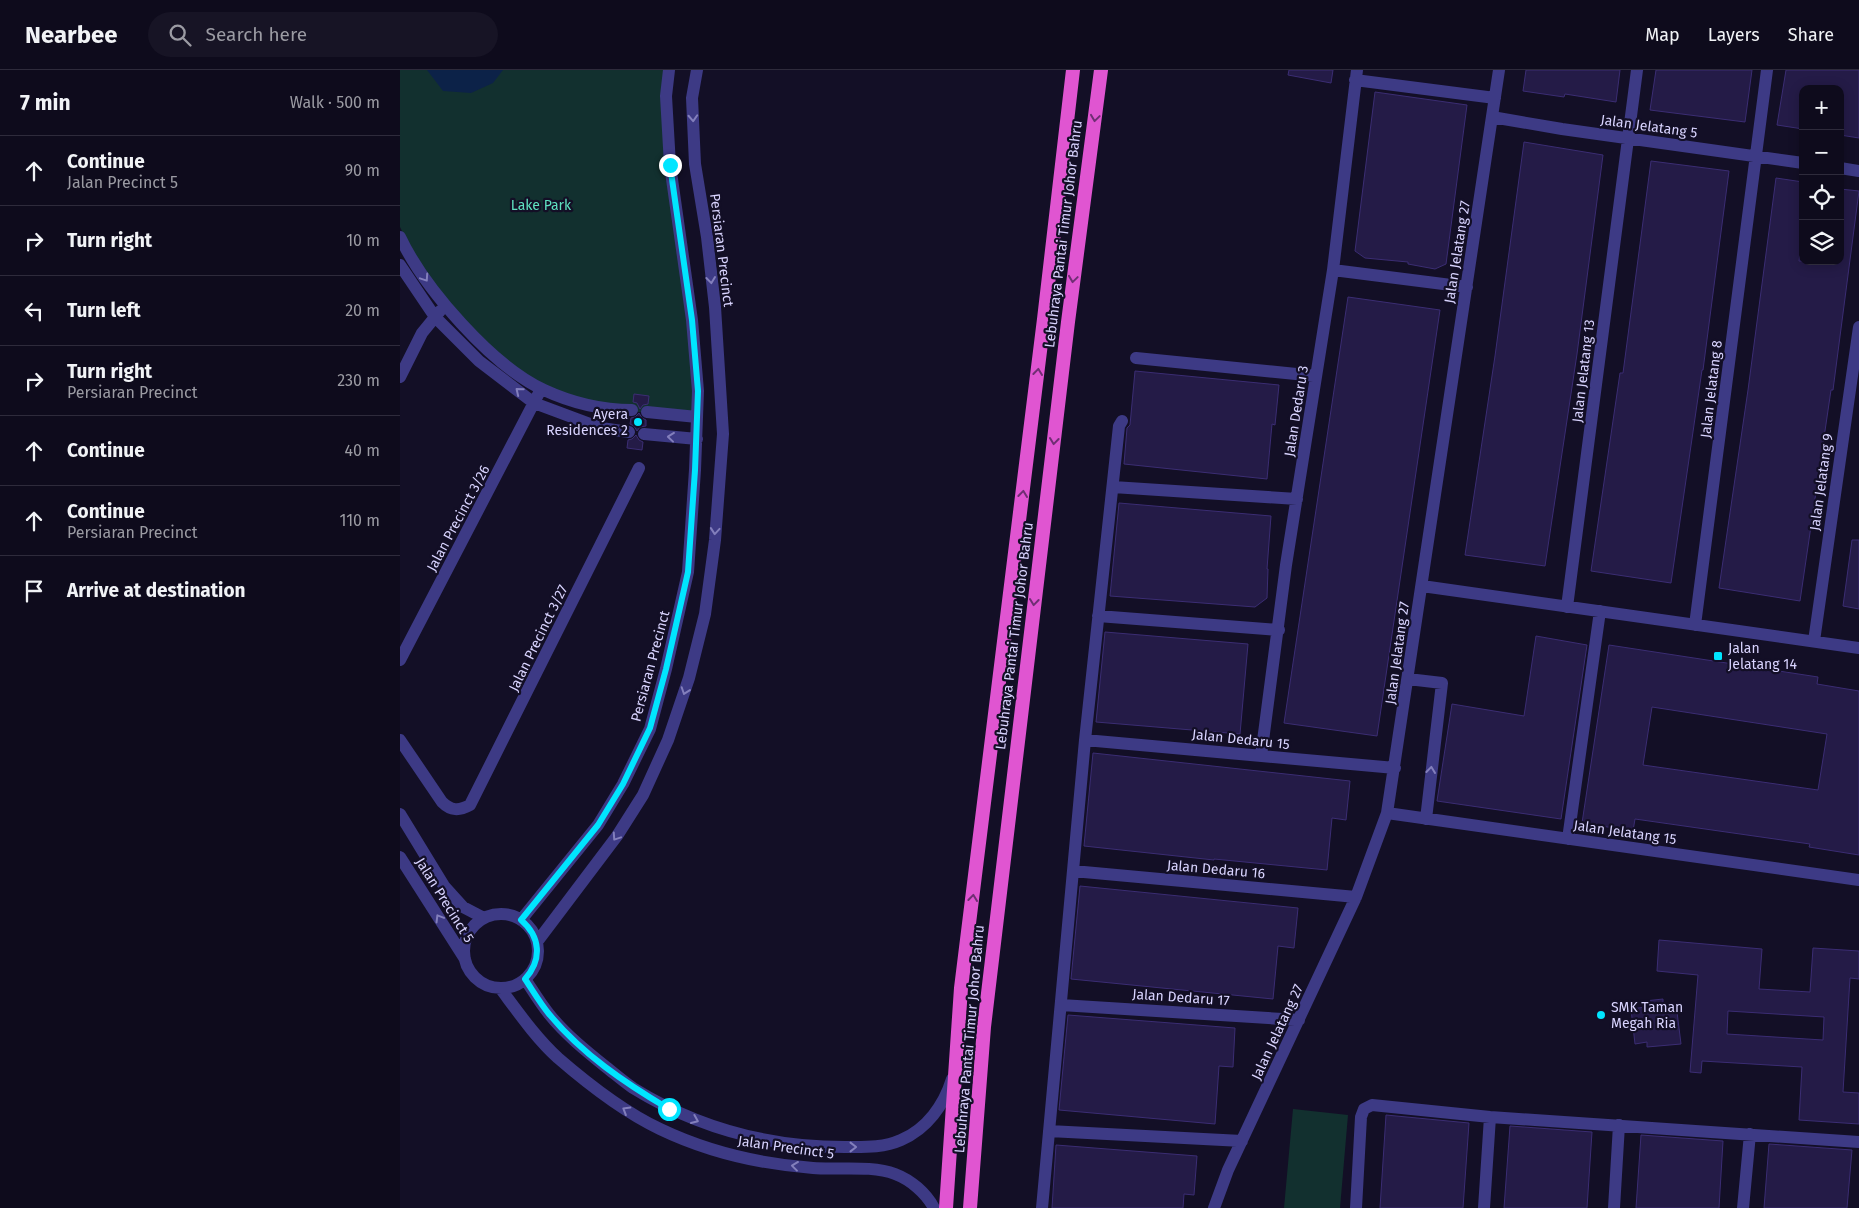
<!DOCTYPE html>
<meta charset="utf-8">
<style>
body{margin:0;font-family:"Fira Sans",sans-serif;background:#171425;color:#f1f3f6}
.controls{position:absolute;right:15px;top:15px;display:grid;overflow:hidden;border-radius:10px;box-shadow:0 2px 12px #0003}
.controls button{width:45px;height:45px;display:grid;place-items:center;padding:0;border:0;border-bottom:1px solid #2e2b3b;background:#0e0b1c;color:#f1f3f6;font:25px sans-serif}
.stop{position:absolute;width:15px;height:15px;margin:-11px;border:4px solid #00e5ff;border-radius:50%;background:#fff}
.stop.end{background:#00e5ff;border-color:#fff;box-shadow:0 1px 5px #0008}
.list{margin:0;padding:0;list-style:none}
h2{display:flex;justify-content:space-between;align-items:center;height:65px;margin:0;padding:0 20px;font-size:21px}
h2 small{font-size:16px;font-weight:400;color:#9b9ba3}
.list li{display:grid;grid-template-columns:32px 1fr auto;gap:15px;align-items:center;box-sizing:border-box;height:70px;padding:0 20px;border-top:1px solid #2e2b3b}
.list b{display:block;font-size:19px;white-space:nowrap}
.list p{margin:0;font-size:16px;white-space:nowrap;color:#9b9ba3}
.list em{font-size:16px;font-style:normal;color:#9b9ba3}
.icon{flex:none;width:28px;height:28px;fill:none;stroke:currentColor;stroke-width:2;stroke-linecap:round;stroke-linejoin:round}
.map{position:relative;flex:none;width:1459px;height:1138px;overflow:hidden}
header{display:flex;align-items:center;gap:30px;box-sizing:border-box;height:70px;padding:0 25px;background:#0e0b1c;border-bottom:1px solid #2e2b3b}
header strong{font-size:24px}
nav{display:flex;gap:28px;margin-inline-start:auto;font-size:18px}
.search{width:350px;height:45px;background:#171425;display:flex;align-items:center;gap:12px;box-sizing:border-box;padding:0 18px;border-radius:28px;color:#9b9ba3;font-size:19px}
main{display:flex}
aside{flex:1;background:#0e0b1c}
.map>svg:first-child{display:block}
.green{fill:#12302f}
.water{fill:#0c2248}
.building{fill:#241b47;stroke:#3b2d73;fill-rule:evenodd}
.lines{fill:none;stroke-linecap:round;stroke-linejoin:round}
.minor{stroke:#3d3a85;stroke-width:12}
.trunk{stroke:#e055d1;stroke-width:14}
.oneway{stroke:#837fbc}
.oneway2{stroke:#6f2e73}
.route{stroke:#00e5ff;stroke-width:6}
.poi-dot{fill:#00e5ff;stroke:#130f26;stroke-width:2}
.labels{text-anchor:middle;stroke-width:4.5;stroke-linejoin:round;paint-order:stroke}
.street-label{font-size:14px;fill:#d9d4ff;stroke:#130f26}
.park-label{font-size:14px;fill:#5fe0c0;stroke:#130f26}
.poi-label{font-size:14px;fill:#d9d4ff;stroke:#130f26;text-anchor:start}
</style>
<header>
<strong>Nearbee</strong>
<div class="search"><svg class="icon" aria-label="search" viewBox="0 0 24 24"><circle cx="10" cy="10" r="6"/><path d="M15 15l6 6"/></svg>Search here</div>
<nav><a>Map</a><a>Layers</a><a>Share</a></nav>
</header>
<main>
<aside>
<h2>7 min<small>Walk · 500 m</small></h2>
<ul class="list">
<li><svg class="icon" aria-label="ahead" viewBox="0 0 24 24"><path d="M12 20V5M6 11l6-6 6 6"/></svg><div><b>Continue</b><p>Jalan Precinct 5</p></div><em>90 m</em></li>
<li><svg class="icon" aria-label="right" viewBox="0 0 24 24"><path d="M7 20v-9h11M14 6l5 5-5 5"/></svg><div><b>Turn right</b></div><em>10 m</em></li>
<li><svg class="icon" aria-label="left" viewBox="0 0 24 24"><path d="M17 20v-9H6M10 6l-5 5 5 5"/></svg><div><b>Turn left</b></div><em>20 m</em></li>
<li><svg class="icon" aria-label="right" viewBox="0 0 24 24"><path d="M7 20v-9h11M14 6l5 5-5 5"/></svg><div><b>Turn right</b><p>Persiaran Precinct</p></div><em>230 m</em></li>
<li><svg class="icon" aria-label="ahead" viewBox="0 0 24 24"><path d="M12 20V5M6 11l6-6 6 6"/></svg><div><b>Continue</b></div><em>40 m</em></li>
<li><svg class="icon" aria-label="ahead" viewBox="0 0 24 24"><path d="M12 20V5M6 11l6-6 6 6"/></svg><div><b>Continue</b><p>Persiaran Precinct</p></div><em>110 m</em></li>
<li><svg class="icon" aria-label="arrive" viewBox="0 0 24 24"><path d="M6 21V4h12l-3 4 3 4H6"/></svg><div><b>Arrive at destination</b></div></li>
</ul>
</aside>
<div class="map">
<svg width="1459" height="1138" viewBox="0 0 1459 1138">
<rect width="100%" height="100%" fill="#130f26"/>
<path class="green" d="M0,0H271L266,34L297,347L204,339L163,329L111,299L25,209L0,157Z
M893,1039L948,1045L940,1138H884Z"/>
<path class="water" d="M27,0H103L93,13L71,23L43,21Z"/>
<path class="building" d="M889,0H933L931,13L888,5Z
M1126,0H1220L1216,32L1165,24L1164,27L1123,21Z
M1256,0H1352L1345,52L1250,40Z
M1386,0H1459V68L1440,65V19H1403V59L1377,55Z
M975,22L1067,35L1046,194L1035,199L1008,194V192L965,188L955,181Z
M1124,72L1203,85L1177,284L1145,496L1065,485L1095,286Z
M1251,91L1329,101L1303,300H1302L1271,513L1191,501L1220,303H1223Z
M1376,108L1403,112V160L1399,191H1440V119L1459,121L1433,320H1431L1400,531L1319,518L1348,320Z
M948,227L1040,240L977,666L884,653Z
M735,301L879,315L875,355L872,354L867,409L724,394L727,358L730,355Z
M234,324L249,326L248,334L243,335L240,339L237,333L233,332Z
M239,343L242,348L246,350V356L240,357L237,361L234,356L230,354L231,348L235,347Z
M236,365L239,370L243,372L242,380L227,378L228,370L232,369Z
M719,433L871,446L867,499H868L867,528L855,537L710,526Z
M1452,470H1459V539L1443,536Z
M705,562L848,574L840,664L696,652Z
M1136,566L1187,575L1161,749L1037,731L1052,634L1124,646Z
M1209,575L1418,607L1417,614L1459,621V785L1409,777L1410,774L1235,749L1233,761L1182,753ZM1252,637L1427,664L1418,720L1243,695Z
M693,683L950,711L946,750L932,748L927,800L814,789V790L684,776Z
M680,816L898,838L894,878L878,876L873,929L671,909Z
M1259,870L1362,879L1359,919L1410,922L1413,878L1459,881V909L1450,908L1443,1022L1459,1023V1054L1399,1050L1402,997L1302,991L1301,1003L1290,1002L1298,905L1257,901ZM1328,941L1424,947L1423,970L1327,964Z
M1263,929V936L1276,934L1281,974L1247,977V972L1235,974L1231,939L1246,937L1245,931Z
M668,945L835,958L833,997L819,996L815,1054L659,1040Z
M986,1045L1069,1053L1063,1138H980Z
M1110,1056L1192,1062L1187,1138H1104Z
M1241,1065L1323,1071L1319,1138H1236Z
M1369,1074L1452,1080L1447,1138H1364Z
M656,1075L797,1086L794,1125L784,1124L783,1138H652Z"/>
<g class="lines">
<path class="minor" d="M955,10L1095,28
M1092,47L1162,59L1403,93
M1440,98L1459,101
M0,167C24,218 92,296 144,320C172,333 200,340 232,340
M0,195L35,247L79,291L134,333L201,358L229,362
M933,200L1067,217
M736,288L916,306
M0,307L22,263L40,241
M247,342L297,347
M244,364L297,369
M713,417L897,429
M1022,516L1459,578
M1167,537L1237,0
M698,546L879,560
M1295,555L1367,0
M1414,571L1459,257
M0,590L141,319
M1008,609L1042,613L1026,749
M0,670L42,732C51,741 59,741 70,735L239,398
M685,670L995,698
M861,686L886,495L933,200L957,0
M987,743L1459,810
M0,744L44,816L63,837L84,848
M1168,769L1200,541
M0,787L65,889
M673,801L956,827
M64 881a37 37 0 1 1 74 0a37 37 0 1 1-74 0Z
M121,850L198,755L223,714L250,659L266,599L288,502L295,400L298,321L292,250L270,95L266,26L269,0
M137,872L217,766L243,725L268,670L289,608L305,544L315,470L323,364L315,237L307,167L295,94L292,28L297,0
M125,909C133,921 140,933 149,944C165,964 186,981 206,997C215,1004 224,1012 233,1018C299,1059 368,1077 445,1077C464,1077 483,1078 501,1070C527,1059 544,1035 552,1009
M100,918C118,942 136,968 158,988C188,1014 224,1042 260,1059C308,1082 360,1094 413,1098C438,1100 472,1095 495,1104C511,1110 526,1123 534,1138
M661,935L899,950
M649,1061L842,1071
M642,1138L685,670L719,356L722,351
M814,1138L828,1100L956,827L987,743L1099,0
M956,1138L961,1047L964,1039L972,1035L1090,1047L1459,1072
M1084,1138L1090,1047
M1214,1138L1219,1055
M1343,1138L1350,1064"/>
<path class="trunk" d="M546,1138L561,918L644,249L673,0
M570,1138L584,957L668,252L701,0"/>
</g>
<defs><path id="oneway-chevron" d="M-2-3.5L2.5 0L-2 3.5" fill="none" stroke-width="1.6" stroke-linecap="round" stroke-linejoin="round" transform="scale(1.25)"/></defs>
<g class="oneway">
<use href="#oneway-chevron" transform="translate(293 48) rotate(87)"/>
<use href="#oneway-chevron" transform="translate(25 208) rotate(56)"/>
<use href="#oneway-chevron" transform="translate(311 210) rotate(83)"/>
<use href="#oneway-chevron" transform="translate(119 321) rotate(-141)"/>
<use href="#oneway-chevron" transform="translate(271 367) rotate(-174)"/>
<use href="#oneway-chevron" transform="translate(315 461) rotate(95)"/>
<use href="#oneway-chevron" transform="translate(285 621) rotate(109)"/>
<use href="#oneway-chevron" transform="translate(1031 700) rotate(-83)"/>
<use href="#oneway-chevron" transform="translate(216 767) rotate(124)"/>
<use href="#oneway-chevron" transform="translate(39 848) rotate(-121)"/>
<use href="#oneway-chevron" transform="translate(226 1040) rotate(-149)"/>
<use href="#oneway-chevron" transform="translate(295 1050) rotate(23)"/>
<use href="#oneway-chevron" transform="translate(453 1077)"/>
<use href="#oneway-chevron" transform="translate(395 1096) rotate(-173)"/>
</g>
<g class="oneway2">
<use href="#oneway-chevron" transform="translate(695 48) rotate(98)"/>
<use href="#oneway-chevron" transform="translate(673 209) rotate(98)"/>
<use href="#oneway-chevron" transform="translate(638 302) rotate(-83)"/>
<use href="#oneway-chevron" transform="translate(654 371) rotate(97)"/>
<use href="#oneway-chevron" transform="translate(623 424) rotate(-83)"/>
<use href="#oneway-chevron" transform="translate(634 532) rotate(97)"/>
<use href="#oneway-chevron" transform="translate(573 828) rotate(-83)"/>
</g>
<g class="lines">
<path class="route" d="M269,1039C225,1013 182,984 149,944C140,933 133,921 125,909C142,890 141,867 121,850L198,755L223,714L250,658L266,599L288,502L295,400L298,321L292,250L270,95"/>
</g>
<g class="poi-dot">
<circle cx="238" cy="352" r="5"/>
<rect x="1313" y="581" width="10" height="10" rx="2.5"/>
<circle cx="1201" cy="945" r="5"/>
</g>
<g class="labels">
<g class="street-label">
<text transform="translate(1249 56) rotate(8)" y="5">Jalan Jelatang 5</text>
<text transform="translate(663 164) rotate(-83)" y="5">Lebuhraya Pantai Timur Johor Bahru</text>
<text transform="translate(322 180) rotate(83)" y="5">Persiaran Precinct</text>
<text transform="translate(1057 182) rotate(-81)" y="5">Jalan Jelatang 27</text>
<text transform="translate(1183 301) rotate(-83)" y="5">Jalan Jelatang 13</text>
<text transform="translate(1311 319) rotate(-83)" y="5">Jalan Jelatang 8</text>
<text transform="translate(896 341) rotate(-81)" y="5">Jalan Dedaru 3</text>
<text transform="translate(1421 412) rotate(-82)" y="5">Jalan Jelatang 9</text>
<text transform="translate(58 448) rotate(-62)" y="5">Jalan Precinct 3/26</text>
<text transform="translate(614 566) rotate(-83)" y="5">Lebuhraya Pantai Timur Johor Bahru</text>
<text transform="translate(138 568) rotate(-64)" y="5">Jalan Precinct 3/27</text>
<text transform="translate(997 583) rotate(-82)" y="5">Jalan Jelatang 27</text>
<text transform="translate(250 596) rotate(-75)" y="5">Persiaran Precinct</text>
<text transform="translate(841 669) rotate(6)" y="5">Jalan Dedaru 15</text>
<text transform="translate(1225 762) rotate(8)" y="5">Jalan Jelatang 15</text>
<text transform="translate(816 799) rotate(5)" y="5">Jalan Dedaru 16</text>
<text transform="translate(45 830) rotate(58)" y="5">Jalan Precinct 5</text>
<text transform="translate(781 927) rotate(4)" y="5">Jalan Dedaru 17</text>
<text transform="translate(877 962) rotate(-65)" y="5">Jalan Jelatang 27</text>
<text transform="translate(569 969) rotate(-85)" y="5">Lebuhraya Pantai Timur Johor Bahru</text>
<text transform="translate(386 1077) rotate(8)" y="5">Jalan Precinct 5</text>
</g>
<g class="park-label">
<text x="141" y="140">Lake Park</text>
</g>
<g class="poi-label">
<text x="228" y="349" text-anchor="end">Ayera<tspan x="228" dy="16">Residences 2</tspan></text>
<text x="1328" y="583">Jalan<tspan x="1328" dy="16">Jelatang 14</tspan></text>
<text x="1211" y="942">SMK Taman<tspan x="1211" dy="16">Megah Ria</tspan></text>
</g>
</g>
</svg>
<div class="controls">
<button>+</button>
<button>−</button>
<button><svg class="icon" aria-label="locate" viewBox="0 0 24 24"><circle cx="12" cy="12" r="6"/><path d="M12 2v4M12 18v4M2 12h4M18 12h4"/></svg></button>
<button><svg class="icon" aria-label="layers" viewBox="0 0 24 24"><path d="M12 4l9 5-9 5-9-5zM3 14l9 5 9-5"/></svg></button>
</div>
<div class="stop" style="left:269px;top:1039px"></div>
<div class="stop end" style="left:270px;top:95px"></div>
</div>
</main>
